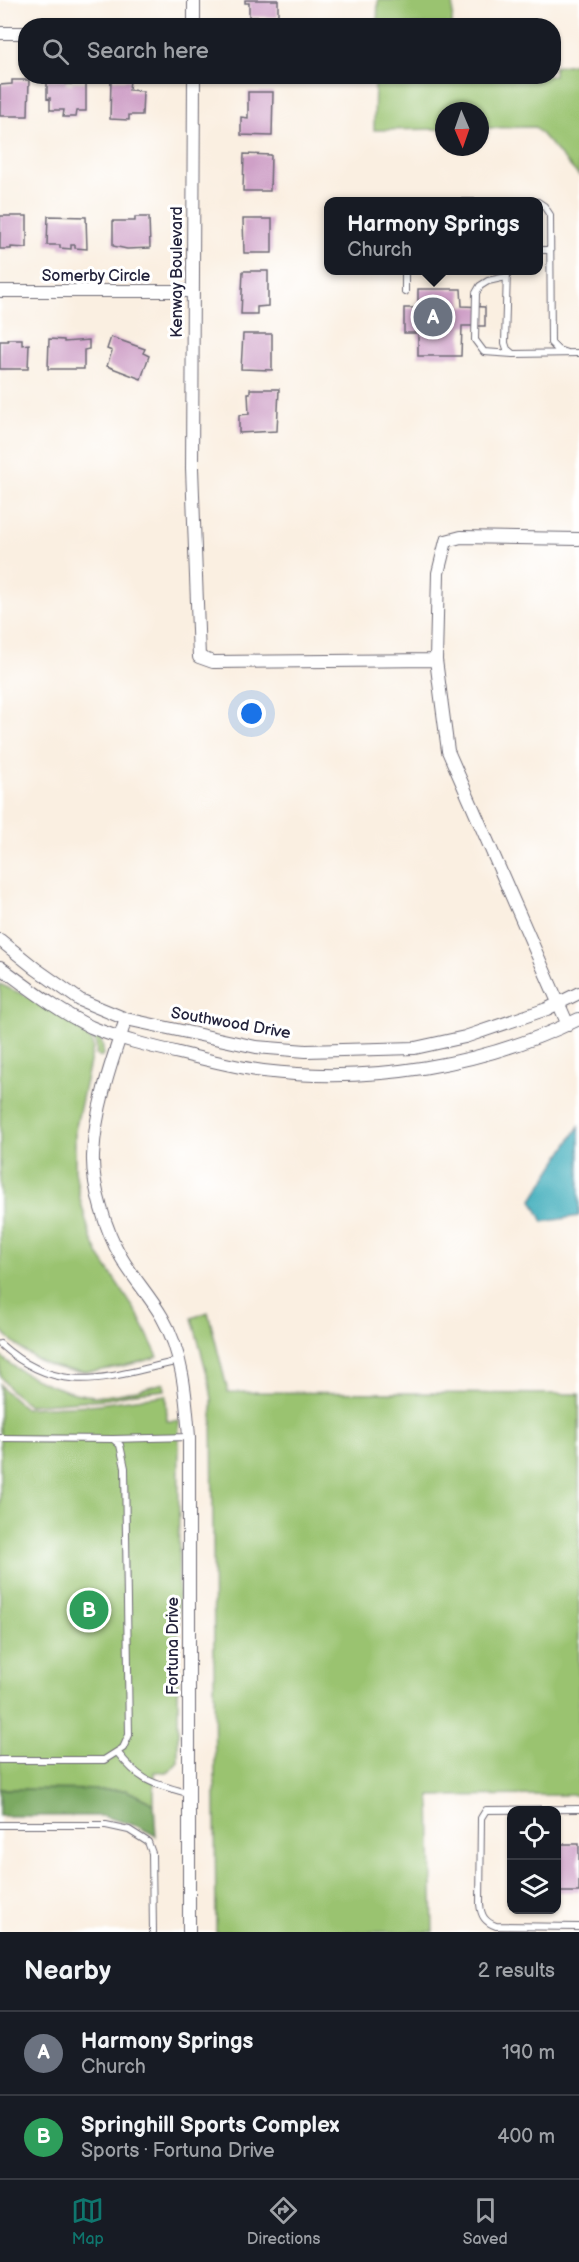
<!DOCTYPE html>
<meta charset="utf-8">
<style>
body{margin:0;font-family:"Balsamiq Sans",sans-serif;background:#20242c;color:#f1f3f6}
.controls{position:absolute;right:18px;bottom:18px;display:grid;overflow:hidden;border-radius:12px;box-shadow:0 2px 4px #0004}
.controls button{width:54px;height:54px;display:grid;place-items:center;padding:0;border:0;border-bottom:2px solid #363941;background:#171b24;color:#f1f3f6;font:30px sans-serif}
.compass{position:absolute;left:435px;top:102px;width:54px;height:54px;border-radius:50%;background:#171b24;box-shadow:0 2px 4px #0004;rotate:178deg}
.you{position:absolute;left:252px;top:714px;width:21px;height:21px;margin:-15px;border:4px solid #fff;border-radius:50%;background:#1a73e8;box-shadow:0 0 0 9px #1a73e833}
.badge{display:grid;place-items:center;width:39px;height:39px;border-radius:50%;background:#0f766e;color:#fff;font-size:20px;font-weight:700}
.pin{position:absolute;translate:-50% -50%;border:3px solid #fff;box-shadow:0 2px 6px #0006}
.popup{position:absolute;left:324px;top:197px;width:219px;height:78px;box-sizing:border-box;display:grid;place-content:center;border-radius:12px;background:#171b24;filter:drop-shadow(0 2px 4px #0005);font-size:20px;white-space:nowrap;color:#9ea1a6}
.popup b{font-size:22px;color:#f1f3f6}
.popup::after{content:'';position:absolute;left:50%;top:100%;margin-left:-12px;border:12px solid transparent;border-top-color:#171b24}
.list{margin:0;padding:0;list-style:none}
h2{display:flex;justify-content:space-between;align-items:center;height:78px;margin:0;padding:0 24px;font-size:26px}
h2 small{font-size:20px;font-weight:400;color:#9ea1a6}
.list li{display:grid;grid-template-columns:39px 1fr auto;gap:18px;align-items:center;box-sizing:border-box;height:84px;padding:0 24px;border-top:2px solid #363941}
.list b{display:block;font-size:22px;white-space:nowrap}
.list p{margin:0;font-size:20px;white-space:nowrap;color:#9ea1a6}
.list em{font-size:20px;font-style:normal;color:#9ea1a6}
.icon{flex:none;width:33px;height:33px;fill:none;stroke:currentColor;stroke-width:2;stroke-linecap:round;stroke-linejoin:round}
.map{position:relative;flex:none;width:579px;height:1932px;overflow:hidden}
.search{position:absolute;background:#171b24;box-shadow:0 2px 4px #0004;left:18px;right:18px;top:18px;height:66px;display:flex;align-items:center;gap:15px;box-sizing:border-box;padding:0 21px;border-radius:24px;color:#9ea1a6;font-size:22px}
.sheet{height:246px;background:#171b24}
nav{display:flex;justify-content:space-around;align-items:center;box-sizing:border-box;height:84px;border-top:2px solid #363941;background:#171b24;font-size:16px;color:#9ea1a6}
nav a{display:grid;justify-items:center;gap:3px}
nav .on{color:#0f766e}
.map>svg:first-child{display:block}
.green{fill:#9ac370;stroke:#5e7256;stroke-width:1.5}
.forest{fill:#7ba962;stroke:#4e664e;stroke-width:1.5}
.water{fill:#3babb9;stroke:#2e667a;stroke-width:1.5}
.building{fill:#cfa0c7}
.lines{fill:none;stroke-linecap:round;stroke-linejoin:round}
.service-casing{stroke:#6e6a75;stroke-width:8}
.minor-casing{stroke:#6e6a75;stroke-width:14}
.service{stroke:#fff;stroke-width:6}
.minor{stroke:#fff;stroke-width:12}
.labels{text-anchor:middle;stroke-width:6;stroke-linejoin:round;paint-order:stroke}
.street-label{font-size:16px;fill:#22223b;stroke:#fff}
</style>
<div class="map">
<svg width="579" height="1932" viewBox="0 0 579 1932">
<rect width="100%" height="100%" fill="#fff"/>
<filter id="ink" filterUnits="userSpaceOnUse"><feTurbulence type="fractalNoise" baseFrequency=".0167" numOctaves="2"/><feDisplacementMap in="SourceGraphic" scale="12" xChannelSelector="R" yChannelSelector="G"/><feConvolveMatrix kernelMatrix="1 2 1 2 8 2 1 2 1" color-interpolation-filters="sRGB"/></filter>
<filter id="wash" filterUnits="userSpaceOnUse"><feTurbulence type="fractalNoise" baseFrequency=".008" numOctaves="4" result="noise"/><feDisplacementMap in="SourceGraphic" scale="24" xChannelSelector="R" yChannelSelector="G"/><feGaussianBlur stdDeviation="1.35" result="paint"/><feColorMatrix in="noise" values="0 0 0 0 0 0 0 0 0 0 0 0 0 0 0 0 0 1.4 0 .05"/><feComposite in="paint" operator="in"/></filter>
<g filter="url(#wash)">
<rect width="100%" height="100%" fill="#faefe1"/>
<path class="green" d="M378,0H453L452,25H377Z
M579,63V176L535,127L480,128V111H444V129L374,130L375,77L554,76V67Z
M0,984C24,996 81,1017 98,1035C103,1041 104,1050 102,1057L96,1055C98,1041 93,1032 79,1028V1030L92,1041L93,1048L75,1131V1170L80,1199L91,1238L100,1257L137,1313L158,1357C116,1368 75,1382 35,1358C21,1350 9,1341 0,1327Z
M208,1312L228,1392L579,1394V1795L430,1796L433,1932H216L212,1399L209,1381L192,1318Z
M0,1355C20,1376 72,1397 101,1396C122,1395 144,1388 164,1383L165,1390L135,1393L107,1399L29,1405L11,1391L0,1376Z
M0,1384L3,1389L25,1408L90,1405L166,1395L167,1421H179L178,1762L169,1772H154V1804L126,1790L0,1789Z"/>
<path class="forest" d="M0,1789L126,1790L154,1804L156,1836L137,1826L102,1816H0Z"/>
<path class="water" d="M579,1126V1216L543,1222L532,1200Z"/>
<g id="blocks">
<path class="building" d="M245,0H278V17H249V3H245Z
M47,79L66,80V84H72V82H86V111H77L76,117H63L64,110H50V98L47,99Z
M12,80H29L28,116H0V85L12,84Z
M111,80H130L129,90L143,91L142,115H129V120L110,119Z
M248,92H273L272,136L241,135V117L248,118Z
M244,154L271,155L270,191H243Z
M0,216H27V248L11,247V249H0Z
M48,216L86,217L87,249L75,248V245H71V249L60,248V245H47Z
M135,217H149L150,248L127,249L113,246V221H135Z
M243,219H272V253H244Z
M243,271H268V306L257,307V314H241Z
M418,289H461L462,306L485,307V326H462L461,356H418V333H404V308H418Z
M243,334H272V370L241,369Z
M111,337L145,349L143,353L149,356L141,379L107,366L112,351L107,349Z
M7,339H22V345L29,344L28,369H0V341H8Z
M49,339L64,340V342L89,340V349L84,350V369H48Z
M250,389H279L277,431L239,433V415L249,414L248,393H250Z
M556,1844H579V1892H556Z"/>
</g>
</g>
<g filter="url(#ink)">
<use href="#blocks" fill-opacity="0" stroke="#6e6a75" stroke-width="1.5"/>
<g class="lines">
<g class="service-casing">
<path id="service" d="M412,202H534
M538,202L544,206L550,215L551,343L558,350L567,353
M538,250H550
M507,270L505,343L507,349L513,354L579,353
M506,277L488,281L480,286L476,293L475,340L484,352L513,354
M405,292V270
M0,1344C61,1399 109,1376 179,1361
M0,1438L113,1439L120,1445L125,1468L129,1735L123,1748L104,1760H0
M113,1439L189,1437
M117,1752C142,1783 151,1783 188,1793
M579,1809L486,1810L481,1818L480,1904C481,1916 485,1922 496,1926L579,1927
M0,1825H106L129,1830L148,1842L152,1853L153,1932"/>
</g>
<g class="minor-casing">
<path id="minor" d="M194,26V0
M0,33H26
M194,76L192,468L199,657L213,662L436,660
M0,291H191
M0,940L36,969L80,1000L126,1019L256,1047L306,1051L415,1048L465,1037L547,1009L579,993
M0,967C30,989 58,1011 91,1027C119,1039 149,1046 179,1053C207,1060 235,1067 263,1071C370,1084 483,1066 579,1019
M126,1019C111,1063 95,1109 93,1156C92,1186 106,1231 121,1257C133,1278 150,1296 162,1317C183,1353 186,1397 189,1437V1932
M568,1025L448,751L436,660L438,573L446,541L461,537L579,539"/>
</g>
<use href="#service" class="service"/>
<use href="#minor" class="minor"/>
</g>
</g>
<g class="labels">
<g class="street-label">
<text transform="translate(176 272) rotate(-90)" y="6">Kenway Boulevard</text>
<text x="96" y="281">Somerby Circle</text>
<text transform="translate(231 1022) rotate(10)" y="6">Southwood Drive</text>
<text transform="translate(172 1646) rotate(-90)" y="6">Fortuna Drive</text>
</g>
</g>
</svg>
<div class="controls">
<button><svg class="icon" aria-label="locate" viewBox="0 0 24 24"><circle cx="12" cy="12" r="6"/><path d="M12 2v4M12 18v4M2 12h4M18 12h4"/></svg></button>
<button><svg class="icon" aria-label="layers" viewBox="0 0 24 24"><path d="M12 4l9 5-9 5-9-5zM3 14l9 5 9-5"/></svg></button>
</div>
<svg class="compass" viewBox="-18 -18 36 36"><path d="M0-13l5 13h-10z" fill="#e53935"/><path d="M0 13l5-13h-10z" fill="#9ea1a6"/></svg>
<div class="you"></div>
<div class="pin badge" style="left:433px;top:317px;background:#6b7280">A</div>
<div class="popup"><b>Harmony Springs</b>Church</div>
<div class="pin badge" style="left:89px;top:1610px;background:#2e9e5b">B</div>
<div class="search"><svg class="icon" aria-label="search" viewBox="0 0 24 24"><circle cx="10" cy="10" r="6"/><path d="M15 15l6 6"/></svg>Search here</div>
</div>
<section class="sheet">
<h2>Nearby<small>2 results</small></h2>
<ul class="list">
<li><span class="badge" style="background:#6b7280">A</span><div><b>Harmony Springs</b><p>Church</p></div><em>190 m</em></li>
<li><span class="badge" style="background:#2e9e5b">B</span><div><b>Springhill Sports Complex</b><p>Sports · Fortuna Drive</p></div><em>400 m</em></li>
</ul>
</section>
<nav>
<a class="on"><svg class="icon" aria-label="map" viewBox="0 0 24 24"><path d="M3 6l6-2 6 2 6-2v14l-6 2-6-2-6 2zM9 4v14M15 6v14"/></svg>Map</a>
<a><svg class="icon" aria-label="directions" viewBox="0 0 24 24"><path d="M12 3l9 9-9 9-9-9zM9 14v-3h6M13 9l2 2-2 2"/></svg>Directions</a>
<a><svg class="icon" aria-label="saved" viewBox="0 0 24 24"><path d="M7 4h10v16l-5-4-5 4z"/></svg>Saved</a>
</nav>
